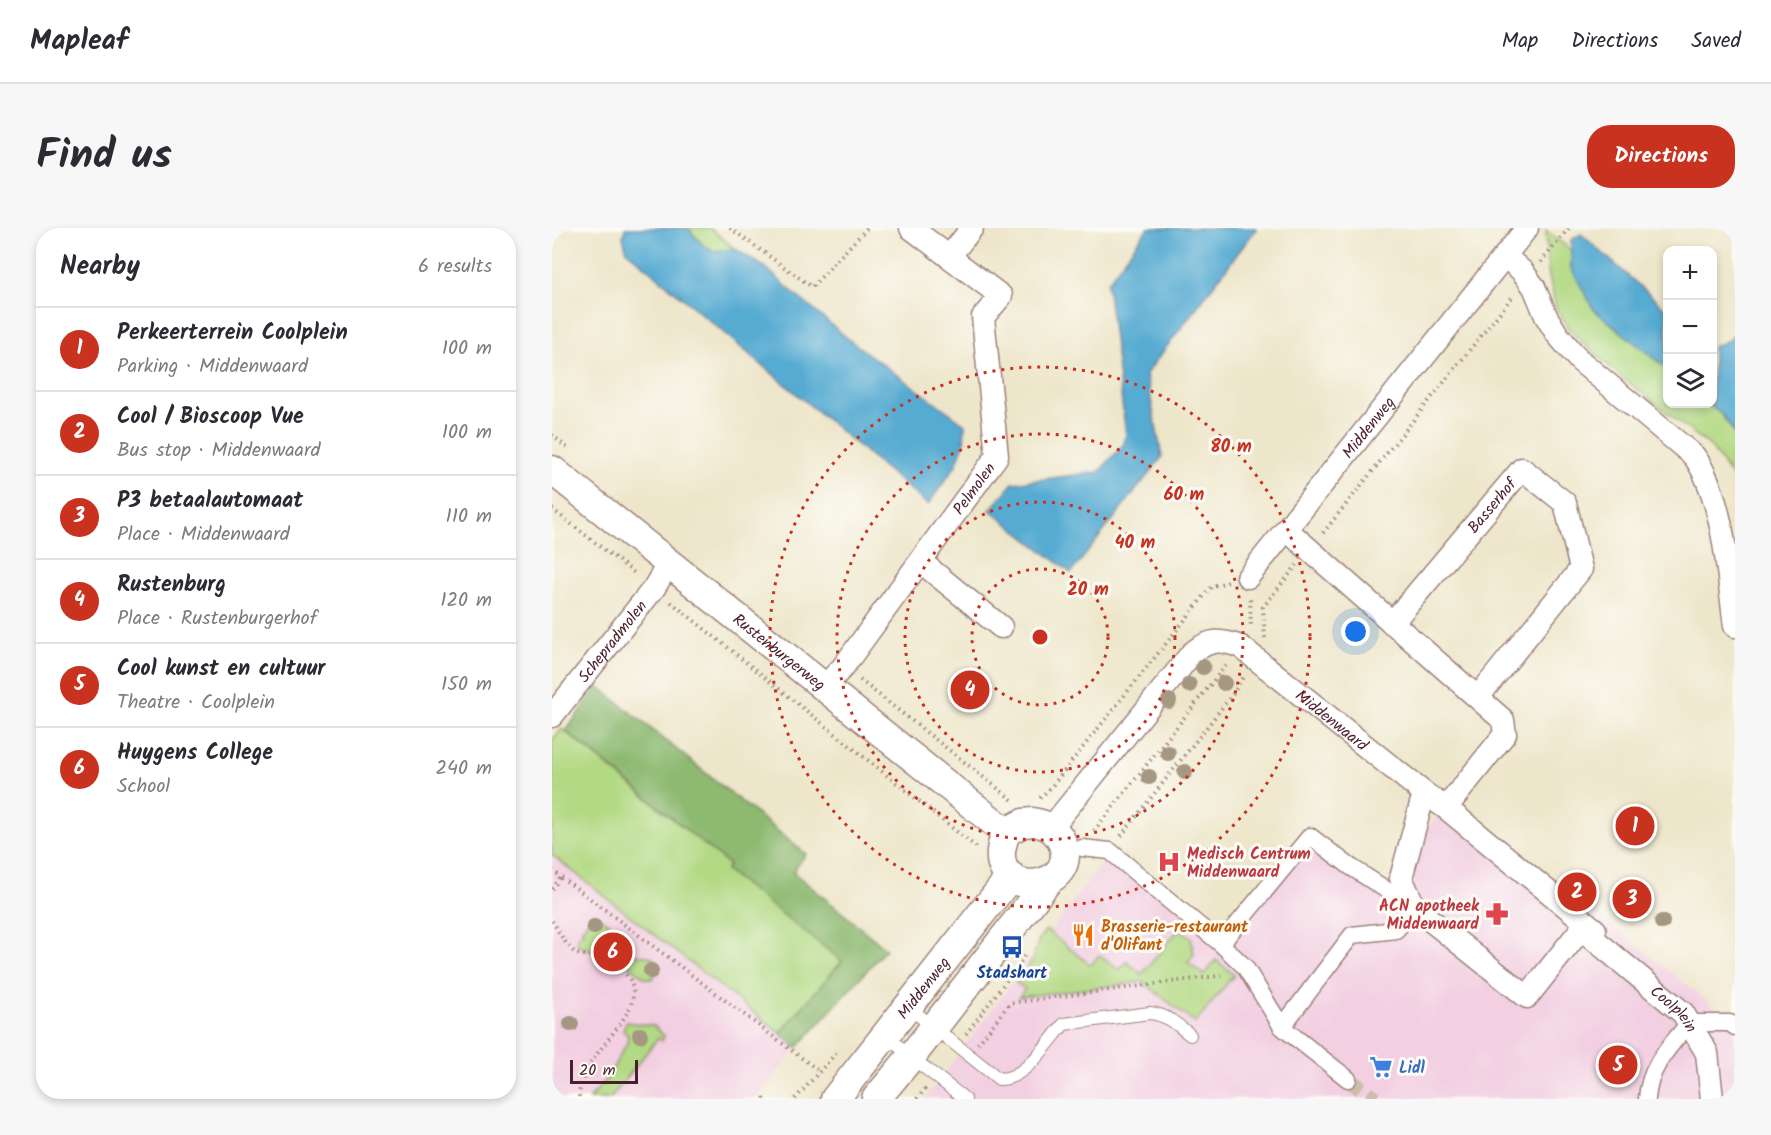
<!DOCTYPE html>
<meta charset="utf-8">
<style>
body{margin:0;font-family:Kalam,sans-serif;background:#f7f7f7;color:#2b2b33}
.controls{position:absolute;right:18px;top:18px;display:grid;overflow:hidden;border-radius:12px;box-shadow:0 3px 9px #0003}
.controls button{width:54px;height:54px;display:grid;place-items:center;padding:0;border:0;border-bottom:2px solid #e1e1e2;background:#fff;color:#2b2b33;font:30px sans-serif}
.scale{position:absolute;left:18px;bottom:15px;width:68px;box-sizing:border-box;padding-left:6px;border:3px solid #4a1f2b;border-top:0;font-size:16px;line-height:21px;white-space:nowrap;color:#4a1f2b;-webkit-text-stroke:4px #fdfcf7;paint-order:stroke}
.you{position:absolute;left:804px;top:404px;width:21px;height:21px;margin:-15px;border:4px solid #fff;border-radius:50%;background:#1a73e8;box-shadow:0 0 0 9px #1a73e833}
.badge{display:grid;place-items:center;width:39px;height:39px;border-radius:50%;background:#c8321e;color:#fff;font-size:20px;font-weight:700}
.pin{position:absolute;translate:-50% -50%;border:3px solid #fff;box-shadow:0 2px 6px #0006}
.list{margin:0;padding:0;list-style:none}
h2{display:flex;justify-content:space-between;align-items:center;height:78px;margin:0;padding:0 24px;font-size:26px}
h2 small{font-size:20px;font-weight:400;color:#7c7c81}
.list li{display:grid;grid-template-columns:39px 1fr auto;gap:18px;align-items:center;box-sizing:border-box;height:84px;padding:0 24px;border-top:2px solid #e1e1e2}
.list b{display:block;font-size:22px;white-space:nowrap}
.list p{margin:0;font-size:20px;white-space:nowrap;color:#7c7c81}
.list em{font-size:20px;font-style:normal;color:#7c7c81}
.icon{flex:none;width:33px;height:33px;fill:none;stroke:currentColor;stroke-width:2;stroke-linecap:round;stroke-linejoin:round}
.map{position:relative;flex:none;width:1183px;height:871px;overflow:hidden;border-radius:24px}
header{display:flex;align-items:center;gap:36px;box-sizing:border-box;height:84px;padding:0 30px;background:#fff;border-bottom:2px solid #e1e1e2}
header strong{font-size:28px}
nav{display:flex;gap:33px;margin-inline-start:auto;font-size:21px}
.intro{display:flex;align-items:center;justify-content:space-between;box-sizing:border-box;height:144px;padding:0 36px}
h1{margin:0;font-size:42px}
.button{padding:15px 27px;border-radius:24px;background:#c8321e;color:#fff;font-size:21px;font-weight:700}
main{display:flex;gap:36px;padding:0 36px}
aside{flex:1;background:#fff;border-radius:24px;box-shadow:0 3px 9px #0003}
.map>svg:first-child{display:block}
.built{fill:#f2cfe1}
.green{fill:#b2d983;stroke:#7e7c57;stroke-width:1.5}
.forest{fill:#8db971;stroke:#6c6c4e;stroke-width:1.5}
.water{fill:#56abd2;stroke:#50657e;stroke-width:1.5}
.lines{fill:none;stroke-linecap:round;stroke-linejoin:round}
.pedestrian-tunnel{stroke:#cdbeaa;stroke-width:16;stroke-dasharray:16 8;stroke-linecap:butt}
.service-casing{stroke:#9c827a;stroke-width:14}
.pedestrian-casing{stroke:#9c827a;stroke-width:19}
.minor-casing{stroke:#9c827a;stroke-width:25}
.tertiary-casing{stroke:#9c827a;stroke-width:31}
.path{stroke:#9c827a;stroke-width:4;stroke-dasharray:1.5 4.5;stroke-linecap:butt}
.service{stroke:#fff;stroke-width:12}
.pedestrian{stroke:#fff;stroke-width:16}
.minor{stroke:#fff;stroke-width:22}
.tertiary{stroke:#fff;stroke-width:28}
.tree{fill:#a59781}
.ring{fill:none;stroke:#c8321e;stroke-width:3;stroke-dasharray:3 6}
.labels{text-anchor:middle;stroke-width:6;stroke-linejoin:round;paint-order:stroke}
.street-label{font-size:16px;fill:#4a1f2b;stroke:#fdfcf7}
.health-label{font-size:16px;font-weight:bold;fill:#be3a42;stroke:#fdfcf7;text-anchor:start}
.food-label{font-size:16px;font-weight:bold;fill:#c56008;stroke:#fdfcf7;text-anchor:start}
.transit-label{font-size:16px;font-weight:bold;fill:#164399;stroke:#fdfcf7}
.shop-label{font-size:16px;font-weight:bold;fill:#366cbe;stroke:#fdfcf7;text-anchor:start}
.centre{fill:#c8321e;stroke:#fdfcf7;stroke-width:3}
.ring-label{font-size:18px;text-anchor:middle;font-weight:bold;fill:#c8321e;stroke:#fdfcf7;stroke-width:6;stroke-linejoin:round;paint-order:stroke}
</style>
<header>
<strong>Mapleaf</strong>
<nav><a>Map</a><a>Directions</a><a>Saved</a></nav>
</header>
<div class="intro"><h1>Find us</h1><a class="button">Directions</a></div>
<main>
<aside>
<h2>Nearby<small>6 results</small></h2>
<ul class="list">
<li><span class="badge">1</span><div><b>Perkeerterrein Coolplein</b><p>Parking · Middenwaard</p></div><em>100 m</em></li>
<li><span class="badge">2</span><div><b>Cool / Bioscoop Vue</b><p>Bus stop · Middenwaard</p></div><em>100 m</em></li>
<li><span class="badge">3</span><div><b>P3 betaalautomaat</b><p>Place · Middenwaard</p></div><em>110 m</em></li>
<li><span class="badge">4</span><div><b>Rustenburg</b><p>Place · Rustenburgerhof</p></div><em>120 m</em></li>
<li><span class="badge">5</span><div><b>Cool kunst en cultuur</b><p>Theatre · Coolplein</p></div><em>150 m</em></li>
<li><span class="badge">6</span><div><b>Huygens College</b><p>School</p></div><em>240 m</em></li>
</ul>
</aside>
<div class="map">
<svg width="1183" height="871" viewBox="0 0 1183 871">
<rect width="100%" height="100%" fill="#fdfcf7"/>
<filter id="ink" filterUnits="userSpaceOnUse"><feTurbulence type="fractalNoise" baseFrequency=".0167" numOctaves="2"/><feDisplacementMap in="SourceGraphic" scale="12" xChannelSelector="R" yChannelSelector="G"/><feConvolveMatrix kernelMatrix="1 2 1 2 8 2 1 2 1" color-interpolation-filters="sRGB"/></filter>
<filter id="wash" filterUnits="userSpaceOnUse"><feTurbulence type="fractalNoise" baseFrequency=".008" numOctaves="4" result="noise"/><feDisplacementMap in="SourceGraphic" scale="24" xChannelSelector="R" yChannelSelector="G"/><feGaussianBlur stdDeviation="1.35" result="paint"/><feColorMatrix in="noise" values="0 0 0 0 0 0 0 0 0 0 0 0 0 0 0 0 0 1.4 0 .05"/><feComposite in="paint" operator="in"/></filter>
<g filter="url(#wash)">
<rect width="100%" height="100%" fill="#eee6ca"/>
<path class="built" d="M897,568L1183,795V871H373L558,623L669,716L758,608L836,662Z
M0,628L245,820L204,871H0Z"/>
<path class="green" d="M136,0H158L183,21L160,23L149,15Z
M994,2L1019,22V40L1101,129L1115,141L1116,176H1156L1170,187L1183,206V263L1181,250L1158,218L1068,148L1018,103L1004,80L996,43Z
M10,501L178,637L174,642L291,733L228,805L0,627V512Z
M42,685L60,698L61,708L66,710L86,728C89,728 92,727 96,728C106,729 103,742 102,749L99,751L93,750L58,722L33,721L26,717L25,709L32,704L29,702Z
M627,701L639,710L642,726L636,735L652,747L664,732L682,747L643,795L591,754L467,769L473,761L464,755L480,733L487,711L494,702L539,737L547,727L567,742L575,734L590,746Z
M74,794L102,798L112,808L110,813L106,810L58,871H37L41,865L43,866L47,859L54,852L75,815L76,808L71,802Z"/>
<path class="forest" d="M46,458L254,626L241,644L334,721L245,820L228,805L290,733L174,642L177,637L14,503Z"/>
<path class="water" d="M73,0H136L149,15L160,23L183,21L213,39L246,69L300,114L413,196L412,215L404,237L376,277L75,23L71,9Z
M596,0H705L594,146L610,229L519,345L438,282L461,255L547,244L572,216L574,207L555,55Z
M1029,6L1115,82V141L1042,82L1019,40V12Z
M1183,105V206L1170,187L1156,176H1160L1161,119L1177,112Z"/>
</g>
<g filter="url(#ink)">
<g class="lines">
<path class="pedestrian-tunnel" d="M796,851L823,871"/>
<g class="service-casing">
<path id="service" d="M355,778L447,851C473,852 496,814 512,796L598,785C615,787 625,796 638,807
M334,807L359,829L413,871"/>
</g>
<g class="pedestrian-casing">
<path id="pedestrian" d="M530,620L558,623L669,716L693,739L730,799L796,851
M669,716L758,608L796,637L853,674L858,668
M730,799L800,707L844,702L863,680
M1095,871C1097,839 1117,819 1137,795H1178L1183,799"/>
</g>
<g class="minor-casing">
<g id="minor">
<path d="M953,28L971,44L982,59L994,88L1005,106L1027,132L1142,228C1172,269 1176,348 1183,398"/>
<path d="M397,29L420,0"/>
<path d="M735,302L951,492L953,506L894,580"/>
<path d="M369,334L449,399"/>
<path id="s1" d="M696,349L975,0"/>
<path id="s2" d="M840,395L970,241L1013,275L1029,341L926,469"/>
<path id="s3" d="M272,459L291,439L445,228L431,89L449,68L359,0"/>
<path id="s4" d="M0,488L102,360L117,335"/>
<path d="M872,565L849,650L863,680L975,769L1034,695"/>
<path id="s5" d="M499,600L640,425C658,411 668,411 689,419L872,565L894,580L1043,702L1038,708L1131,785L1155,825L1160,871"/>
</g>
</g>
<g class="tertiary-casing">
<g id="tertiary">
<path id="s6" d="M0,242L454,604"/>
<path d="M481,594C494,596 504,601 510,614C529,661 445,674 449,623C450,616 452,610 454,604L471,595Z"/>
<path id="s7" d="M283,871L459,648"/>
<path d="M324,871L359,829L496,653"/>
</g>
</g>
<path class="path" d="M178,0L260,59L315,0
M989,34L1017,0
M0,207L18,222
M0,281L85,347
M771,305L961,68
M698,371L699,399
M119,374L424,619
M713,410L711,379L745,337
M308,452L463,574
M488,570L500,558L660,358L676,354
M542,603L674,437
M569,608L681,466L692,447
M0,642L267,843
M0,661L9,649
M0,693C7,703 15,721 26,726C30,727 36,727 40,728C57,731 78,743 81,761C86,793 26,829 27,871
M414,806L470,732L472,728
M426,816L458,775L673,747
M212,871L213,869L216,871
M243,871L286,823
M365,871L374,860"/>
<use href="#service" class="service"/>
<use href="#pedestrian" class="pedestrian"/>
<use href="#minor" class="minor"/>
<use href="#tertiary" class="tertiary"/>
</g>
<g class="tree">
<circle cx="651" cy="439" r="8"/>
<circle cx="672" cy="455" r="8"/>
<circle cx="637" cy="457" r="8"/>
<circle cx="617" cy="473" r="8"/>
<circle cx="616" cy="525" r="8"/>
<circle cx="633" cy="544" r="8"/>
<circle cx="597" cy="549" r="8"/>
<circle cx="1110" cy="694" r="8"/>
<circle cx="42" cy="699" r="8"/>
<circle cx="72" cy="722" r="8"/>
<circle cx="99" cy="743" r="8"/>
<circle cx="19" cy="796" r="8"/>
<circle cx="88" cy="807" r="8"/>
</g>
</g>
<g class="ring">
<circle cx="488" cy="409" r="68"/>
<circle cx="488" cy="409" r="135"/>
<circle cx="488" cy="409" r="203"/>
<circle cx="488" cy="409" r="270"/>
</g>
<defs>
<g id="hospital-bare" transform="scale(1.8)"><path d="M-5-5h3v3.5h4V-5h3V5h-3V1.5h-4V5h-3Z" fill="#e0444e" stroke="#fdfcf7" stroke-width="2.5" paint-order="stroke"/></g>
<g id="pharmacy-bare" transform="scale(1.8)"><path d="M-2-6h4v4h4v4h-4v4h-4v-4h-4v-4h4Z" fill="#e0444e" stroke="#fdfcf7" stroke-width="2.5" paint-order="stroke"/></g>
<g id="restaurant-bare" transform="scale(1.8)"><path d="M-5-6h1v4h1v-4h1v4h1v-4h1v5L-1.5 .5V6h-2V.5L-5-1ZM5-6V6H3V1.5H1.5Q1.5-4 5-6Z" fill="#e8710a" stroke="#fdfcf7" stroke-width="2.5" paint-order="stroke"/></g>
<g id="bus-bare" transform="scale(1.8)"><path d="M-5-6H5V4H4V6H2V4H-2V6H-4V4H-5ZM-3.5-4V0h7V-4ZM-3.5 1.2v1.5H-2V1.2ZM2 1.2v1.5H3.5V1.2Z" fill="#1a4fb4" stroke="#fdfcf7" stroke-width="2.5" paint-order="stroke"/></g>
<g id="supermarket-bare" transform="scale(1.8)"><path d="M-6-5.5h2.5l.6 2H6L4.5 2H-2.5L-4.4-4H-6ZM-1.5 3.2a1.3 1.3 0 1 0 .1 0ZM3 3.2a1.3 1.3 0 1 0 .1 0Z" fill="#3f7fe0" stroke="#fdfcf7" stroke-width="2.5" paint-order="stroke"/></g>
</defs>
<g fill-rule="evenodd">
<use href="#hospital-bare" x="617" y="634"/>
<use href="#pharmacy-bare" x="945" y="686"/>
<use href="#restaurant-bare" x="531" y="707"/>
<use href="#bus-bare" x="460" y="719"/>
<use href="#supermarket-bare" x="829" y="839"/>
</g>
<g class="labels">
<g class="street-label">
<text dy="6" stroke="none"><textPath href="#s1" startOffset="192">Middenweg</textPath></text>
<text dy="6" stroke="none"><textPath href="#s3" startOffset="249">Pelmolen</textPath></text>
<text dy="6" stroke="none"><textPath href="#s2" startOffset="154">Basserhof</textPath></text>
<text dy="6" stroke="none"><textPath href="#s4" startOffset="96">Schepradmolen</textPath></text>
<text dy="6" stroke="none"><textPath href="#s6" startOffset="291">Rustenburgerweg</textPath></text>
<text dy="6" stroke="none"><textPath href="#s5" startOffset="394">Middenwaard</textPath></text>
<text dy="6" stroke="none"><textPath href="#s7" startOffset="142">Middenweg</textPath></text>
<text dy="6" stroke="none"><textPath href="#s5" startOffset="850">Coolplein</textPath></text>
</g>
<g class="health-label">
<text x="635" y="631">Medisch Centrum<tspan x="635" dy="18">Middenwaard</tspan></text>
<text x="927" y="683" text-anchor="end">ACN apotheek<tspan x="927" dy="18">Middenwaard</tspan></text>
</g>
<g class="food-label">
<text x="549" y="704">Brasserie-restaurant<tspan x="549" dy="18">d'Olifant</tspan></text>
</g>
<g class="transit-label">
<text x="460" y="750">Stadshart</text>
</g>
<g class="shop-label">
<text x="847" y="845">Lidl</text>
</g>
</g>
<circle cx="488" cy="409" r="9" class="centre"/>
<g class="ring-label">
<text x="679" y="224">80 m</text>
<text x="632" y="272">60 m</text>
<text x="583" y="320">40 m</text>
<text x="536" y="367">20 m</text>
</g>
</svg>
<div class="controls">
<button>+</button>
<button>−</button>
<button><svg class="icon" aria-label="layers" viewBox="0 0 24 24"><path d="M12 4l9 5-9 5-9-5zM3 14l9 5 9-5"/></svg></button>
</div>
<div class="scale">20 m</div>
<div class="you"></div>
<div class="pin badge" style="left:1083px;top:598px">1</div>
<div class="pin badge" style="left:1025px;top:664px">2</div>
<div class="pin badge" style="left:1080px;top:671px">3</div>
<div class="pin badge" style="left:418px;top:462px">4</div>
<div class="pin badge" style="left:1066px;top:837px">5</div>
<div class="pin badge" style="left:61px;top:724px">6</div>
</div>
</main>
